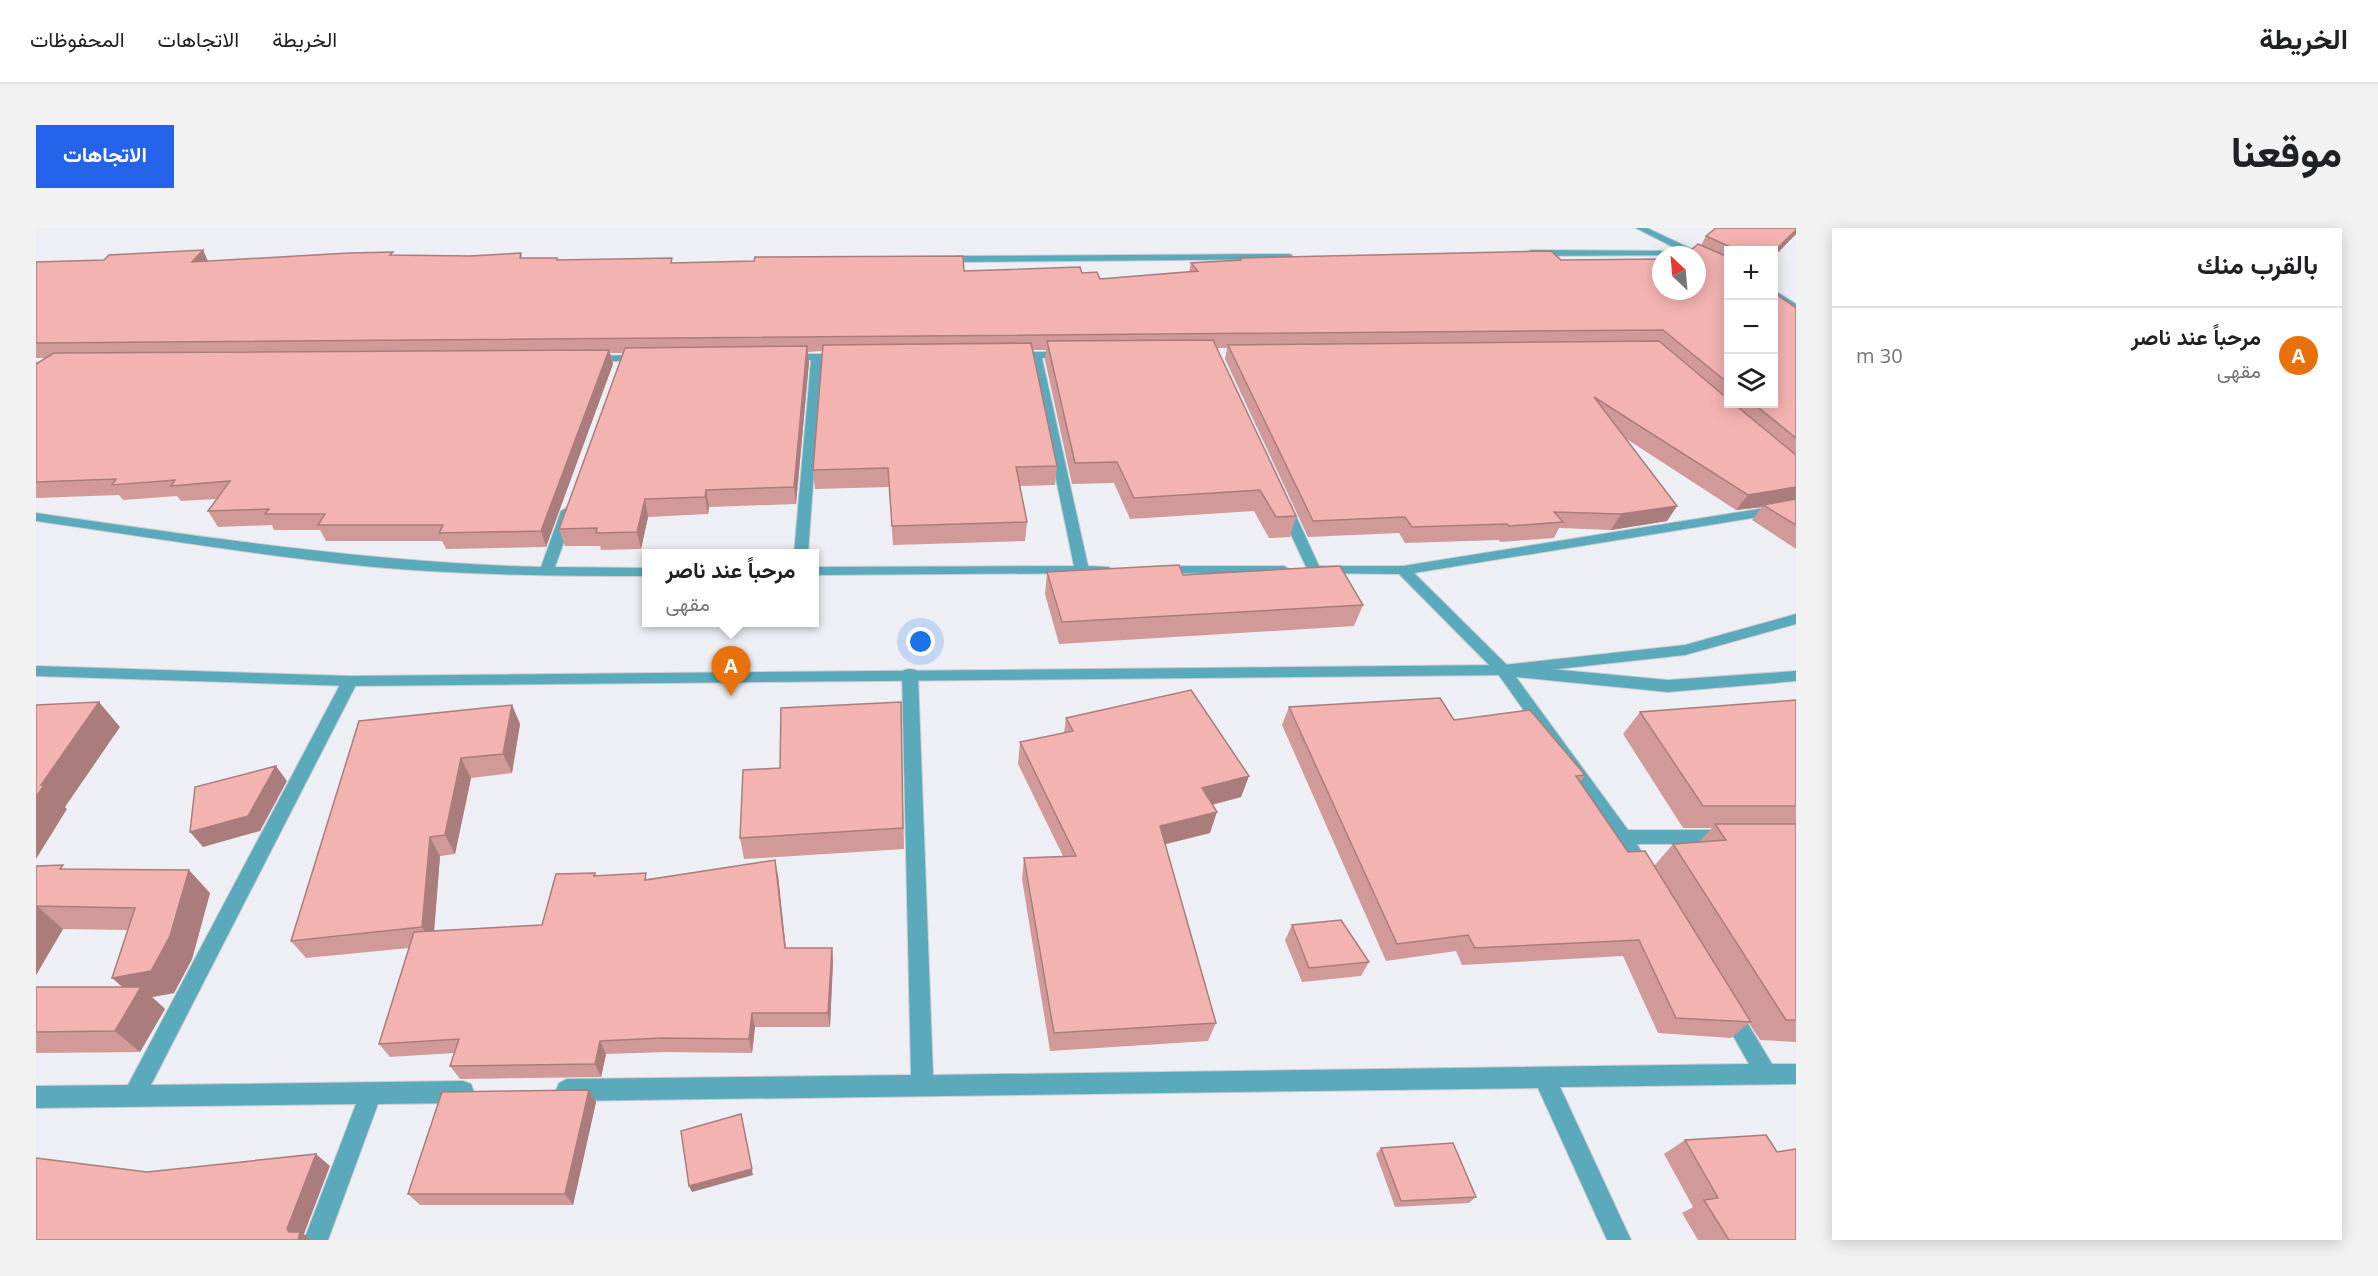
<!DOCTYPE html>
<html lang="ar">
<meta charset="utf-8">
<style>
body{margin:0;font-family:"Open Sans",Vazirmatn,sans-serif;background:#f2f2f2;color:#202124;direction:rtl}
.controls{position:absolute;right:18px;top:18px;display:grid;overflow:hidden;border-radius:0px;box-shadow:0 3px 15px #0003}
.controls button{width:54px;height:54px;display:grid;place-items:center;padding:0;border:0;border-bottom:2px solid #e0e0e0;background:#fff;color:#202124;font:30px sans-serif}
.compass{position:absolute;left:1616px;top:18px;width:54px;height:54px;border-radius:50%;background:#fff;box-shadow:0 3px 15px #0003;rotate:334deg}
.you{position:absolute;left:885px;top:414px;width:21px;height:21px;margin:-15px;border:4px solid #fff;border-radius:50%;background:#1a73e8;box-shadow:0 0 0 9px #1a73e833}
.badge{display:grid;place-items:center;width:39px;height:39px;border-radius:50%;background:#2563eb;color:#fff;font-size:20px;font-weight:700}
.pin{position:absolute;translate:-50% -50px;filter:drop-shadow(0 2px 3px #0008)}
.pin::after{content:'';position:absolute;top:32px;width:21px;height:18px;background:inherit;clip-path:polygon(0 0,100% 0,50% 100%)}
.popup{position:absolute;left:606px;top:321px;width:177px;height:78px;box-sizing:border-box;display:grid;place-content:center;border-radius:0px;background:#fff;filter:drop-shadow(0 2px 4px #0005);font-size:20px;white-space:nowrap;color:#757577}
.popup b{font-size:22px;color:#202124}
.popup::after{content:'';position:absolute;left:50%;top:100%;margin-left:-12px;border:12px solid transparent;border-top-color:#fff}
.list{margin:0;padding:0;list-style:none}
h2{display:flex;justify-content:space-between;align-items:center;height:78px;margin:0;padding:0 24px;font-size:26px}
h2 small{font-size:20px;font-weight:400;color:#757577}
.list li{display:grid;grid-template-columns:39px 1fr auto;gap:18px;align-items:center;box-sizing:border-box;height:96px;padding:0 24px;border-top:2px solid #e0e0e0}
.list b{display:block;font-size:22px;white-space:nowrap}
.list p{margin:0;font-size:20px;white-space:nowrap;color:#757577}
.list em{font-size:20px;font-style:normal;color:#757577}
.icon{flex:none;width:33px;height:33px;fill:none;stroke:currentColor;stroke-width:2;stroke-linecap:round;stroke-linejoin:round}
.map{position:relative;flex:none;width:1760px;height:1012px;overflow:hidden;direction:ltr;border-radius:0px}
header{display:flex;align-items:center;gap:36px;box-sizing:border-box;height:84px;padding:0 30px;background:#fff;border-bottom:2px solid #e0e0e0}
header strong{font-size:28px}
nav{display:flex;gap:33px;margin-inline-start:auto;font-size:21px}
.intro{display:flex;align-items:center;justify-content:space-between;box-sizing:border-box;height:144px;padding:0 36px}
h1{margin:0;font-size:42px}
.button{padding:15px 27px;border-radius:0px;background:#2563eb;color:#fff;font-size:21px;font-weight:700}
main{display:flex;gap:36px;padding:0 36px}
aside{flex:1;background:#fff;border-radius:0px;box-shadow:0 3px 15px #0003}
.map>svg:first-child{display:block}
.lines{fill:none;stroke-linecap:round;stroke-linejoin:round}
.minor-casing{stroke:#cbccd1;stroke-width:2}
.tertiary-casing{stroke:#cbccd1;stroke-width:2}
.minor{fill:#5aaabb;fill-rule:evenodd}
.tertiary{fill:#5aaabb;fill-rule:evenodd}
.wall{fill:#d19a98}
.shaded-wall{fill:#aa7d7c}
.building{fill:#f3b3b1;stroke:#aa7d7c;stroke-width:1.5}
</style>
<header>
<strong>الخريطة</strong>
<nav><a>الخريطة</a><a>الاتجاهات</a><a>المحفوظات</a></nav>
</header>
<div class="intro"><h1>موقعنا</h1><a class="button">الاتجاهات</a></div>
<main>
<aside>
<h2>بالقرب منك<small></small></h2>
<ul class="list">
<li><span class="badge" style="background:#e8710a">A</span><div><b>مرحباً عند ناصر</b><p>مقهى</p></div><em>30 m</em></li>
</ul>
</aside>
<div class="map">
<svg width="1760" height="1012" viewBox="0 0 1760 1012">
<rect width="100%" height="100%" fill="#edeff4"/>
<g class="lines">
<g class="minor-casing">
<path id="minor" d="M1600,0H1611L1692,38V44L1661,30V27L1495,28L1490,25L1495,22L1645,23Z
M1253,26L1256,27V31L921,34L916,31L921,28Z
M1738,62L1760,76V84L1738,69Z
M975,124H1030L1035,127L1030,130H1006L1052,338L1073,339L1075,342L1073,345L779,347V339L1038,338L995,130L971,129V125Z
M750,126H808L813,129L808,132H786L772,326H758L775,132L746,131V127Z
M607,127L612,130L611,132L555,134L550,131L555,128Z
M1248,273L1255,277L1283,338H1367L1760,275V283L1378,345L1471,437L1632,452L1760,443V453L1632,464L1480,449L1592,602H1689L1695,604L1698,609L1695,614L1689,616H1601L1617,643L1615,648L1608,651L1601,648L1581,614L1462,446L1363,346L1273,345L1241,277Z
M532,279L539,283L519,339L611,340V348C520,348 429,347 338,339C225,328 113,309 0,293V285C168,309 335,335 505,339L525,283Z
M1124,338H1248L1255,342L1248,346L1119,345L1117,342L1119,339Z
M874,441L880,442L882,446L897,847L1713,836L1683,783L1686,776L1693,774L1700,776L1736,836H1760V856L1524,859L1595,1012H1571L1502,860L531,873L523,869L520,862L523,855L531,851L875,847L866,446L868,442Z
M314,448L320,449L322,453L115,857L427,853L435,856L438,864L435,872L427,875L342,876L292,1012H268L320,876L0,880V858L92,857L306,453L308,449Z"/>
</g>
<g class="tertiary-casing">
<path id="tertiary" d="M1760,386V396L1649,427L1467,447L314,458L0,448V438L314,448L1467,437L1649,417Z"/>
</g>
<use href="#minor" class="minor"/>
<use href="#tertiary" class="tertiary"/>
</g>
<path class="wall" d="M1760,7L1737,22H1692V176H1737L1760,80V321L1716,292L1726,279L1700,282L1589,210L1641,278L1631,293L1575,302L1523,300L1518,310L1464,314L1463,312L1369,315L1363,305L1272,309L1189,131L1191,120H1181L1260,288L1254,309L1233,310L1218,283L1094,291L1078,255L1036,256L1009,132L1010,122H996L1021,238L1019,257L984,258L991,294L989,313L857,317L853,259L779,261L777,242L786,123L772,124L773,134L760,276L673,279L672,286L612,289L605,321L565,322L564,318H529L523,301L587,125H574L577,136L510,319L410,321L406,313H290L284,302H238L236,297L182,299L172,283L181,271L145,273L141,268L87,272L83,267L0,270V133L1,135L11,130H0V34L68,32L167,22L172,33L358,27L434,28L485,25L486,30H521L522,32L928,43L1046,45L1064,51L1153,44L1155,35L1204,32V30L1525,32L1625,63L1665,17L1670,8Z
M1011,344L1147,347L1327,377L1318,398L1023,416L1009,366Z
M1760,472V814L1724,812L1713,795L1695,810L1622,805L1587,728L1426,737L1420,723L1350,733L1246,497L1253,479L1418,492L1549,547L1544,554L1592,624L1618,638L1637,616L1662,615L1676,600H1647L1587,506L1604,484Z
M865,474L868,621L708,631L704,610Z
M476,477L484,496L476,545L435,550L419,626L404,628L398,703L506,697L559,645L560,648L612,651L742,647L750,720H796L797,734L794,799H719L716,825L632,824L570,826L565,849L424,851L414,838L418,825L354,829L343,816L373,720L270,730L255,713Z
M1030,490L1213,548L1205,569L1176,577L1174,605L1129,616L1180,795L1172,813L1014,823L986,651L988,630L1027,628L982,536L984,514L1028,505Z
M0,638L31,641L174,665L156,731L138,765L116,769L129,781L104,824L0,825V759H86L92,702L27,701L0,747Z
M1256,697L1333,734L1325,748L1266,754L1249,712Z
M560,874L537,977H384L372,966Z
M1649,912L1741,924L1760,1012H1662L1646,985L1657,979L1628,926Z
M1345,920L1440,969L1433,975L1359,979L1340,926Z"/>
<path class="shaded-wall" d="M1760,2V6L1737,30V24Z
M167,22L173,36L156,34Z
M771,118L773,134L760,276L758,259Z
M573,122L577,136L510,319L505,303Z
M1760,259V273L1727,277L1726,279L1700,282L1712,267Z
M670,262L673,279L672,286L669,269Z
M609,271L612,289L605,321L601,304Z
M1641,278L1631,293L1575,302L1585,286Z
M63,474L84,499L29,579L31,581L0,631V569L5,557Z
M476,477L484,496L476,545L467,526Z
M425,530L435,550L419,626L409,607Z
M240,538L251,553L224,603L167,619L154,604Z
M1213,548L1205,569L1159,581L1166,560Z
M1181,584L1174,605L1118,619L1124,598Z
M394,609L404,628L397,717L386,699Z
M739,632L742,647L751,734L749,720Z
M153,642L174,665L156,731L138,765L116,769L129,781L104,824L79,803L99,770L76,750Z
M1,678L27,701L0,747V680Z
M796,720L797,734L794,799L792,785Z
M716,785L719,799L716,825L713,811Z
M564,813L570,826L565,849L559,836Z
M553,862L560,874L537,977L529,966Z
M705,886L717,947L656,964L653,958Z
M280,926L294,938L268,1006L275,1012H262L251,1001Z"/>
<path class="building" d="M1680,0H1760V2L1737,24V22H1701L1670,8Z
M1662,16L1692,29V155L1627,102L0,115V34L68,32L73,27L167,22L156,34L313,25L357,24L354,27L434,28L485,25L484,30H521V32L636,30L635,35L718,33L719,29L927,28L928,43L1044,39L1046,45L1061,44L1064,51L1162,43L1155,35L1205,32L1204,30L1515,23L1525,32L1625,31V63H1661V27H1649Z
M1737,64L1760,80V210L1718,176H1737Z
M1177,112L1260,288L1240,289L1224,262L1098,270L1081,234L1039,235L1011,113Z
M1623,113L1692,171V176H1698L1760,227V259L1712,267L1558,169L1641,278L1585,286L1518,284L1527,294L1473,298L1471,296L1376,299L1369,289L1277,293L1192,117Z
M995,115L1021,238L980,239L991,294L856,298L852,240L777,242L787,117Z
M771,118L758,259L670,262L669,269L609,271L601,304L560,305L561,300L523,301L589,120Z
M573,122L505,303L403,305L407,297H282L289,286H229L233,281L172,283L194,253L135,258L139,252L76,257L80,251L0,254V136L18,125Z
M1760,271V297L1727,277Z
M1143,337L1147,347L1304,338L1327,377L1026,394L1011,344Z
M1155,462L1213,548L1166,560L1181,584L1124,598L1180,795L1018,805L988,630L1040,628L984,514L1037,503L1030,490Z
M1404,470L1418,492L1494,482L1549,547L1540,548L1592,624L1609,623L1715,794L1640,790L1603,712L1439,720L1432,707L1361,716L1253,479Z
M1760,472V578H1667L1604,484Z
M63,474L5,557H8L0,569V477Z
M865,474L867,600L704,610L707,542L744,540L745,480Z
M476,477L467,526L425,530L409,607L394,609L386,699L255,713L323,493Z
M240,538L212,588L154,604L159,559Z
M1679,596H1760V792H1750L1637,616L1690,612Z
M739,632L749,720H796L792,785H716L713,811L626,810L564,813L559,836L414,838L423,811L343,816L378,704L506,697L520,646L559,645L558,648L610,645L609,652Z
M27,637L24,641L153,642L134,708L115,743L76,750L99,680L1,678L0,680V638Z
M1305,692L1333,734L1273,740L1256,697Z
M0,759H105L79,803L0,804Z
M553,862L529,966H372L406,864Z
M705,886L716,941L653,958L645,903Z
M1730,907L1741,924L1760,921V1012H1693L1668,972L1682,970L1649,912Z
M1417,915L1440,969L1365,973L1345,920Z
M280,926L251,1001L253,1004H264L262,1012H0V930L111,944Z"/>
</svg>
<div class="controls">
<button>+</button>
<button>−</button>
<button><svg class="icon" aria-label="layers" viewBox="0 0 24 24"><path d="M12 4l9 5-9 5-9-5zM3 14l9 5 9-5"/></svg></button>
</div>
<svg class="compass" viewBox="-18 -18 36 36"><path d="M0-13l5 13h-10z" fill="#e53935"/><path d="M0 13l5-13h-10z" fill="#757577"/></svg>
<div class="you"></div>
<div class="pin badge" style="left:695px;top:468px;background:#e8710a">A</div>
<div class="popup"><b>مرحباً عند ناصر</b>مقهى</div>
</div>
</main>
